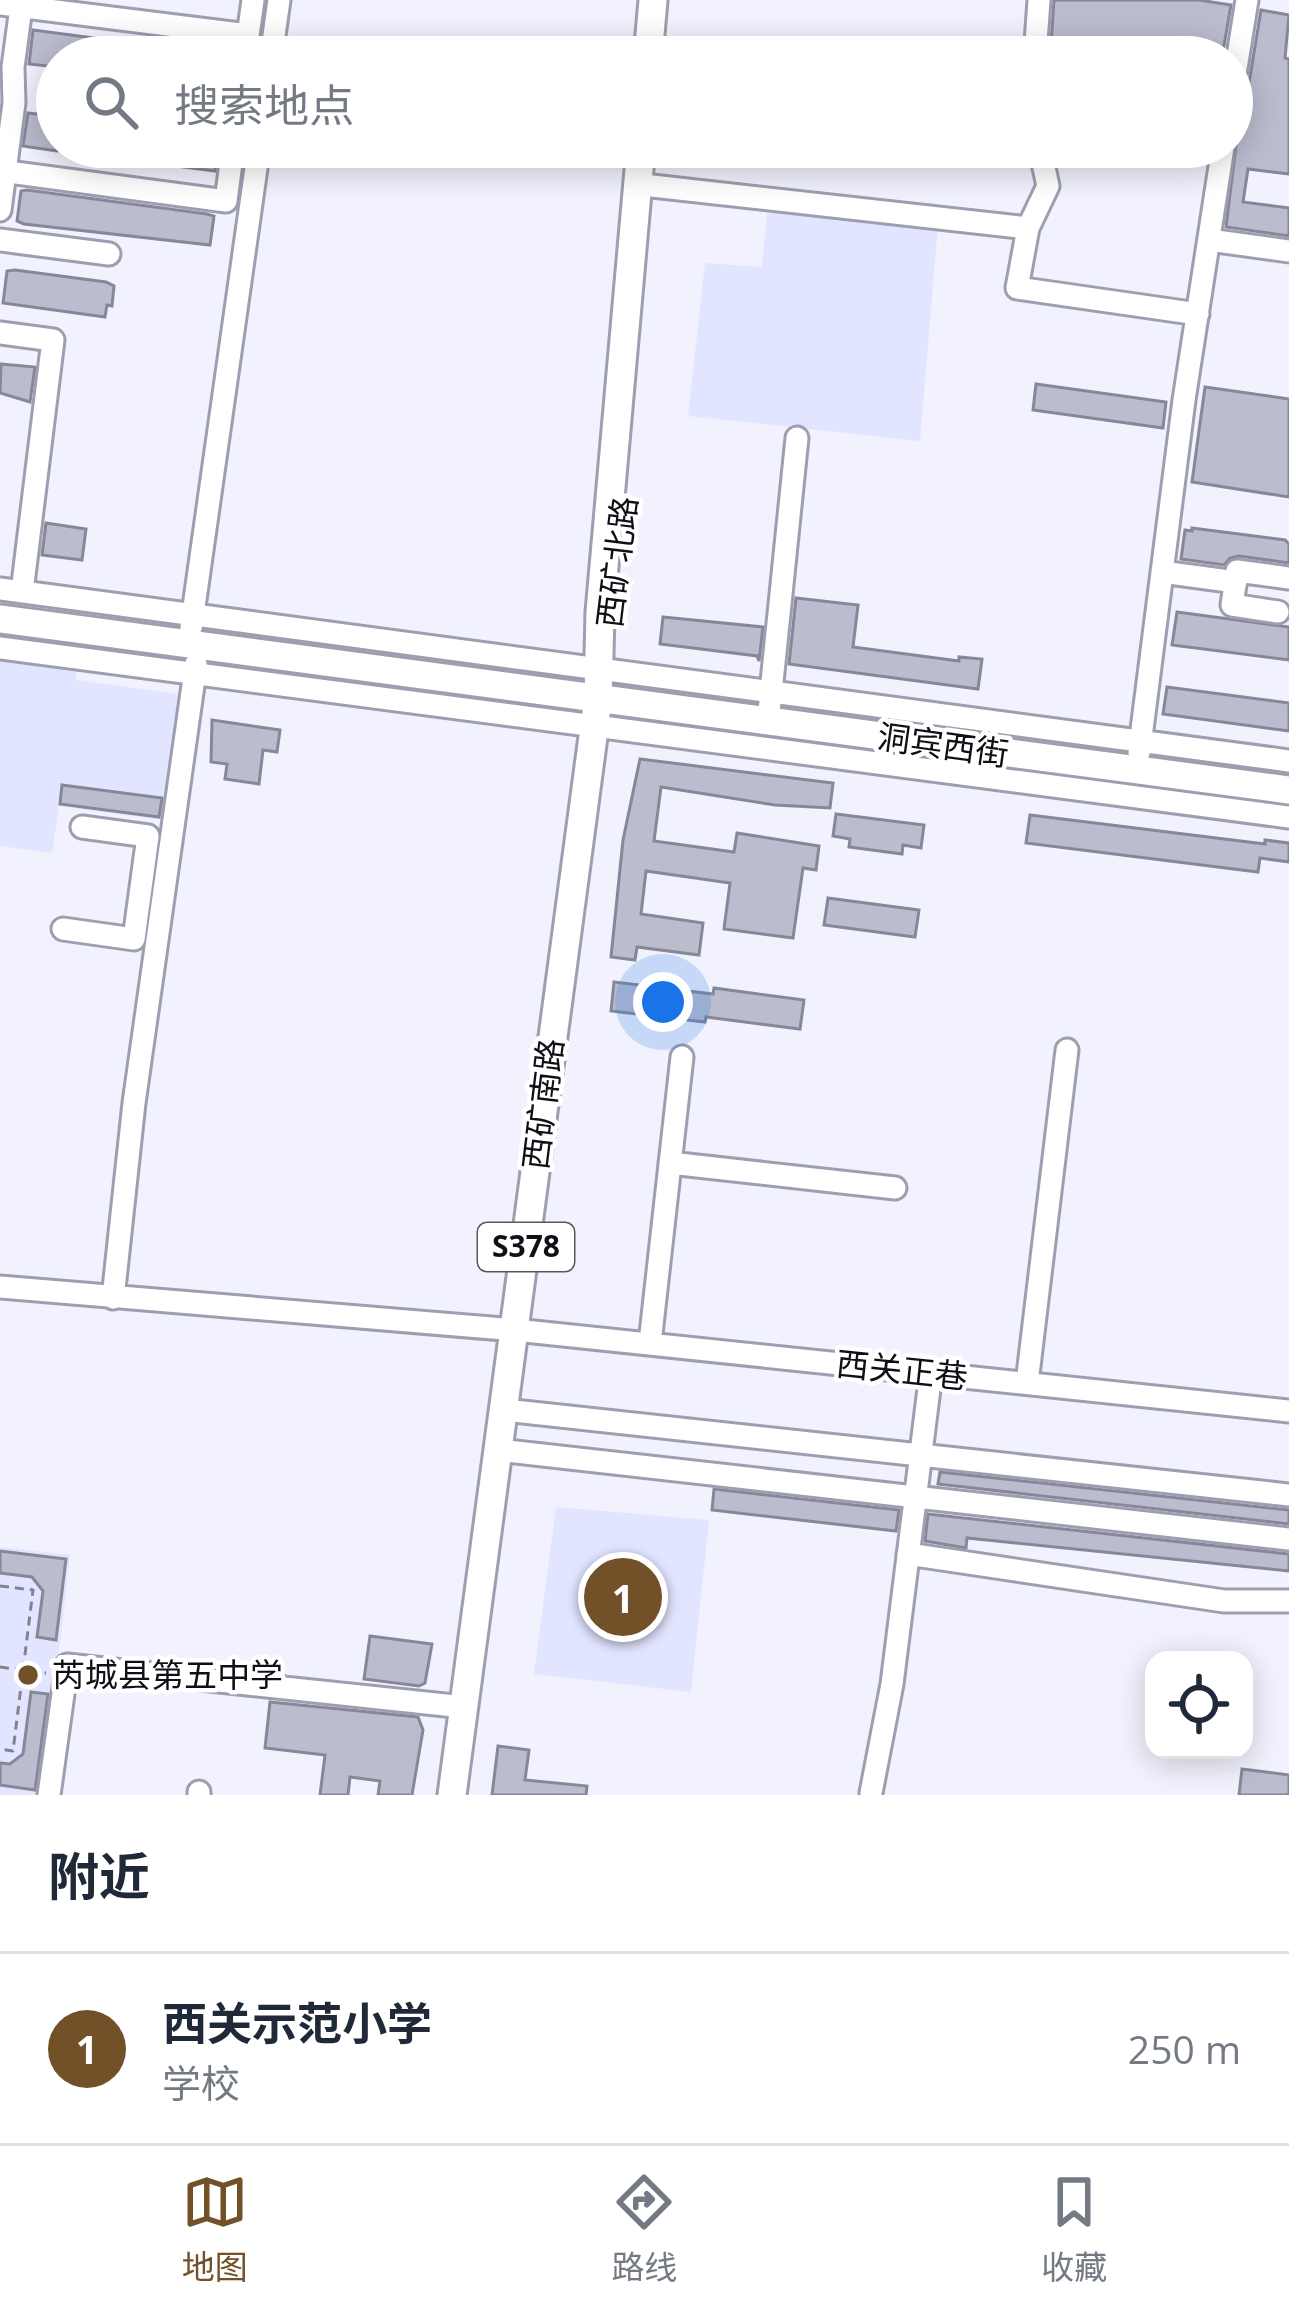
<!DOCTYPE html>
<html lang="zh">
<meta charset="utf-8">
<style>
body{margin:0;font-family:"Open Sans","Noto Sans SC",sans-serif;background:#f2f2f3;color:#1f2937}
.controls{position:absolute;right:36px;bottom:36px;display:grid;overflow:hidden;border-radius:24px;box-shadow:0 6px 30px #0003}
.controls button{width:108px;height:108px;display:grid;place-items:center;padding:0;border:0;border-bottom:3px solid #e0e1e3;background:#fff;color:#1f2937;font:60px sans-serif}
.you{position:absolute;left:663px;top:1002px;width:42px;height:42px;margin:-30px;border:9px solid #fff;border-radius:50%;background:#1a73e8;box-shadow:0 0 0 18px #1a73e833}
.badge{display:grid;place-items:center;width:78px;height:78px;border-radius:50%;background:#725128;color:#fff;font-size:39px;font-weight:700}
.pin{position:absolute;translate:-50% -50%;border:6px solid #fff;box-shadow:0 3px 12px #0006}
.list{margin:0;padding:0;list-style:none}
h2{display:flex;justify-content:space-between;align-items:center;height:156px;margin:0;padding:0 48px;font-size:51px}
h2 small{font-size:39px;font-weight:400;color:#747a83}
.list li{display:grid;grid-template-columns:78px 1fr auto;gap:36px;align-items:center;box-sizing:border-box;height:192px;padding:0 48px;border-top:3px solid #e0e1e3}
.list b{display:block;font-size:45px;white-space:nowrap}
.list p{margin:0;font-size:39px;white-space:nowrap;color:#747a83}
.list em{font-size:39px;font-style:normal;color:#747a83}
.icon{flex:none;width:66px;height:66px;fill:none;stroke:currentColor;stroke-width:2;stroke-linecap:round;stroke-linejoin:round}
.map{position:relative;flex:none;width:1289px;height:1795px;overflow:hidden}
.search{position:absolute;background:#fff;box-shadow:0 6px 30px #0003;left:36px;right:36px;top:36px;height:132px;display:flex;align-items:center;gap:30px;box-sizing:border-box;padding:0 42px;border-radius:66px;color:#747a83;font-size:45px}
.sheet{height:348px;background:#fff}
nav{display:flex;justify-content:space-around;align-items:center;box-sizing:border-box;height:168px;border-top:3px solid #e0e1e3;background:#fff;font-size:33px;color:#747a83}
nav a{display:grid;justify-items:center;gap:6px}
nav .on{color:#725128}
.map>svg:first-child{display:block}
.built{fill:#e2e5ff}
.building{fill:#bbbdcf;stroke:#868899;stroke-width:3}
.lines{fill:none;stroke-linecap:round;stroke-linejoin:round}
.minor-casing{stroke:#9d9fb0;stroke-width:27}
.major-casing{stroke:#9d9fb0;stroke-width:33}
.path{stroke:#82838c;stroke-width:3;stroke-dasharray:9 6;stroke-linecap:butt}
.minor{stroke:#fff;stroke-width:21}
.major{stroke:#fff;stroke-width:27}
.poi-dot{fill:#725128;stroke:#fff;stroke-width:4.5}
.labels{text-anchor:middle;stroke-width:9;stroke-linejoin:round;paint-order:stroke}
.shield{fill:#fff;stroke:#57585c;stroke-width:3}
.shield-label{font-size:30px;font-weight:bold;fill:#0f1016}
.street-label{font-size:33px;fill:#0f1016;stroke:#fff}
.poi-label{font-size:33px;fill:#0f1016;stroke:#fff;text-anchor:start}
</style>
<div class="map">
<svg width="1289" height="1795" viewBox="0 0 1289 1795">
<rect width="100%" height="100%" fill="#f1f2fd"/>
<path class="built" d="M768,205L938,224L920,441L688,416L705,263L762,267Z
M0,653L77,663L76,680L186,695L169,821L59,806L52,853L0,846Z
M556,1507L709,1520L691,1692L534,1674Z
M0,1547L70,1555L43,1795H0Z"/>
<path class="building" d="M1054,0H1199L1231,5L1222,57H1129L1051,45Z
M1261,10L1289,15L1285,58L1289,59V174L1248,169L1243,202L1289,208V236L1226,227L1241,105L1247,95Z
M33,30L178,49L177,57H57V67L29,64Z
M28,113L55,116L57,151L23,146Z
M91,147H218L215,171L90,155Z
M27,190L207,214L214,216L210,245L24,224L17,221L21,191Z
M15,270L106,282L114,286L112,306L107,305L105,317L3,303L7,271Z
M1,364L35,367L30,402L0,393Z
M1036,384L1166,402L1163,428L1033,410Z
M1205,387L1289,399V497L1192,482Z
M46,523L86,529L82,560L42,555Z
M1192,528L1285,540L1289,544V563L1239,556L1230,558L1224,565L1181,559L1185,530L1192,531Z
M796,598L858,605L853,647L959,661V657L982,659L978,689L789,664Z
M1177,612L1289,627V660L1172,645Z
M663,617L763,627L759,661L757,656L660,644Z
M1167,687L1289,703V731L1163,714Z
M212,720L280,730L277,752L263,750L259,784L225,779L227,764L211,762Z
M640,759L833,783L830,808L775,805L661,787L654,841L734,852L737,833L819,846L816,870L803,868L793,938L724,929L730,883L646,871L641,914L703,923L699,955L637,947L635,960L611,957L623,840Z
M62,785L162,798L159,817L60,804Z
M836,814L924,825L921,848L903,845L902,854L849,847L850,839L833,836Z
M1030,815L1265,844V840L1289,843V862L1260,858L1258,872L1026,843Z
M828,898L919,910L915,937L824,925Z
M614,982L713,994L714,988L804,1000L800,1029L706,1017L705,1022L611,1011Z
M940,1472L1289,1510V1524L938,1484Z
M714,1489L899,1510L896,1531L712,1510Z
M928,1514L1289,1554V1571L967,1538L966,1548L925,1541Z
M0,1551L66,1559L56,1640L37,1637L43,1591L32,1577L0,1573Z
M370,1636L432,1644L425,1683L419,1686L364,1679Z
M31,1692L48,1694L35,1790L0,1785V1763L10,1764L23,1754Z
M270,1702L418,1717L423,1730L412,1795H378L380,1781L350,1777L348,1795H320L325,1755L265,1748Z
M498,1746L529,1750L525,1780L587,1786L586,1795H492Z
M1242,1769L1289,1775V1795H1239Z"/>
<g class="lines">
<g class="minor-casing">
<path id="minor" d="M0,4L248,35
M245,57L253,0
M271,57L279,0
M1035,57L1039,0
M1232,93L1247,0
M1034,147L1043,163L1048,186L1028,228L1017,288L1198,314
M0,171L226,201L233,147
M652,186L1028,228
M0,210L14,103L13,67L22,0
M0,240L109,254
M1209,240L1289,251
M0,333L53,340L22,592
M1162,572L1236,582
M0,589L1289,761
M1278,612L1232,605L1237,571L1289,578
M191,628L259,147
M0,648L1289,817
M768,721L797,438
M1139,753L1184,400L1223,147
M63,929L134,939L148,836L82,827
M670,1163L895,1188
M0,1287L515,1330L1289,1411
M113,1298L134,1103L196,664
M650,1343L682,1057
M1027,1383L1067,1050
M504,1410L1289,1495
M498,1450L1289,1539
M908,1554L1224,1601H1289
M871,1793L892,1684L931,1373
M49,1795L67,1665L464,1707
M199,1795V1792"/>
</g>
<g class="major-casing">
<path id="major" d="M648,57L653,0
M0,619L1289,790
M452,1795L598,699L600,612L641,147"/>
</g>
<path class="path" d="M0,1586L33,1590L13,1751L0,1749
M0,1667L46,1673"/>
<use href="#minor" class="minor"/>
<use href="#major" class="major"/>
</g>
<circle class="poi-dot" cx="28" cy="1675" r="12"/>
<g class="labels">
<rect class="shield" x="478" y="1223" width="96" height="48" rx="9"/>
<g class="shield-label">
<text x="526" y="1257">S378</text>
</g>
<g class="street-label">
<text transform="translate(617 562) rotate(-83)" y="12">西矿北路</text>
<text transform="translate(943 745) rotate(8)" y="12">洞宾西街</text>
<text transform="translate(543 1104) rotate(-83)" y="12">西矿南路</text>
<text transform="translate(902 1370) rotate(6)" y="12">西关正巷</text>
</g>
<g class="poi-label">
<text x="52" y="1687">芮城县第五中学</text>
</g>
</g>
</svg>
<div class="controls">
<button><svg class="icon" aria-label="locate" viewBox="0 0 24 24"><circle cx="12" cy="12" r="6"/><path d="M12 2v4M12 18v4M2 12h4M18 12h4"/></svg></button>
</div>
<div class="you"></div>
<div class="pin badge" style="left:623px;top:1597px">1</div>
<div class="search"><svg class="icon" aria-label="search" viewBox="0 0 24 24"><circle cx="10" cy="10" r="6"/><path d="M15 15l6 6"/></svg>搜索地点</div>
</div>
<section class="sheet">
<h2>附近<small></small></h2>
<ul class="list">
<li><span class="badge">1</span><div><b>西关示范小学</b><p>学校</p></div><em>250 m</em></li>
</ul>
</section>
<nav>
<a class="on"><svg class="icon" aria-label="map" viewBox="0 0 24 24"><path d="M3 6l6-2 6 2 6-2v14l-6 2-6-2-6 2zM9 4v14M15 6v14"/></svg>地图</a>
<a><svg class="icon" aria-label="directions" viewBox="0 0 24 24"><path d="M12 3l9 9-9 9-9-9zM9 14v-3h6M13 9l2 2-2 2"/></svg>路线</a>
<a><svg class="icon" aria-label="saved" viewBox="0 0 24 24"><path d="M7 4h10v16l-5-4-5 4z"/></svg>收藏</a>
</nav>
